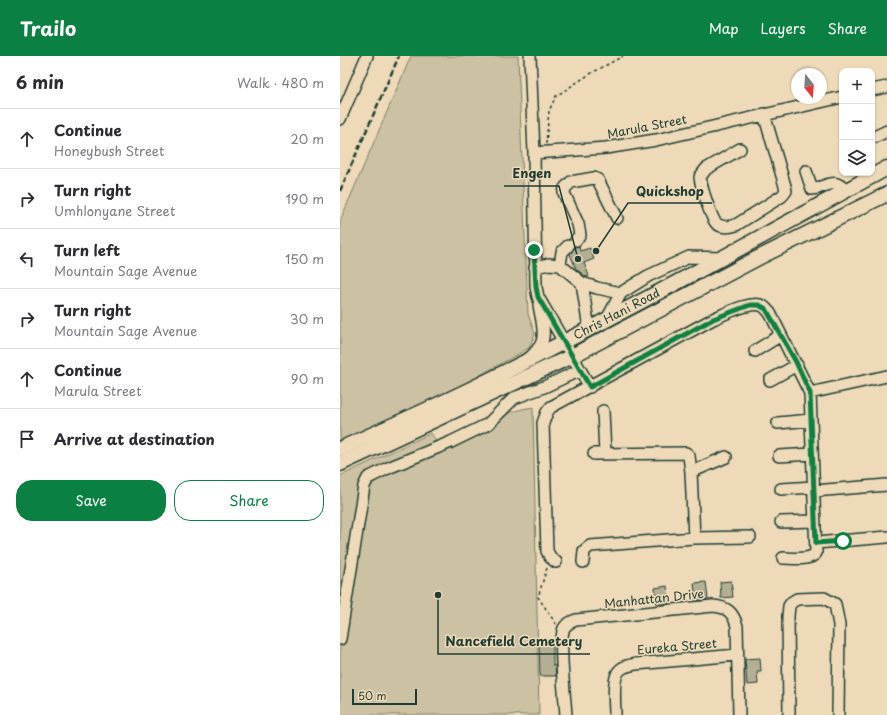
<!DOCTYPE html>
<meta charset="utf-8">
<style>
body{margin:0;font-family:"Playpen Sans",sans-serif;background:#f2f2f3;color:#2b2b33}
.controls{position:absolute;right:12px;top:12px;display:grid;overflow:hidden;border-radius:8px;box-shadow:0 1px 3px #0004}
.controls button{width:36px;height:36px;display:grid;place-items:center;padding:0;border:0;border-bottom:1px solid #e1e1e2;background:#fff;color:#2b2b33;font:20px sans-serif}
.compass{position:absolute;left:451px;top:12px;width:36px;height:36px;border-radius:50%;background:#fff;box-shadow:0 1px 3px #0004;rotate:163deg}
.scale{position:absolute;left:12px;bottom:10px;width:65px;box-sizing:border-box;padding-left:4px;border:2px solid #1f3d34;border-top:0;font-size:11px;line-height:14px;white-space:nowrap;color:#1f3d34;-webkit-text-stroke:3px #eedab8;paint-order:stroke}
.stop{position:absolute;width:12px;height:12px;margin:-9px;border:3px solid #0b8043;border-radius:50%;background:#fff}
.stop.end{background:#0b8043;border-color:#fff;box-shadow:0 1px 4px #0008}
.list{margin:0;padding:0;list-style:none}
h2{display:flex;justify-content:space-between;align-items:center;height:52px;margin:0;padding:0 16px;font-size:17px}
h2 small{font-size:13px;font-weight:400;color:#7c7c81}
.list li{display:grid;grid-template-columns:26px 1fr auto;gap:12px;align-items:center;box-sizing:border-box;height:60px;padding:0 16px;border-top:1px solid #e1e1e2}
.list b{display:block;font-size:15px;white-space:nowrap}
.list p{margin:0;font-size:13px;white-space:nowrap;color:#7c7c81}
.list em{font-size:13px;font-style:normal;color:#7c7c81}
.actions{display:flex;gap:8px;padding:12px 16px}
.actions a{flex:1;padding:9px 0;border:1px solid #0b8043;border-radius:16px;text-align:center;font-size:14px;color:#0b8043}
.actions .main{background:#0b8043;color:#fff}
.icon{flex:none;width:22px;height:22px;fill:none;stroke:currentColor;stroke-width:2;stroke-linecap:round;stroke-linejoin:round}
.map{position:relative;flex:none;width:547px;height:659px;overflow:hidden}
header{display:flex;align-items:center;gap:24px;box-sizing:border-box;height:56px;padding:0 20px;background:#0b8043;color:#fff}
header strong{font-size:19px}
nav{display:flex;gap:22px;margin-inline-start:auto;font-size:14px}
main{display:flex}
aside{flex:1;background:#fff}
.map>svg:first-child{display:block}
.green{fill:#ccc1a2;stroke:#767f6b}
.building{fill:#b4af94;stroke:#1f3d34}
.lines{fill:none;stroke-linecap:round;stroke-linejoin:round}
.minor-casing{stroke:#1f3d34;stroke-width:14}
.major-casing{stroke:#1f3d34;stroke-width:17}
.path{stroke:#1f3d34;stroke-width:1.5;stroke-dasharray:3 3;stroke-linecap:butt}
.minor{stroke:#eedab8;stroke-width:11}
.major{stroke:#eedab8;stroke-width:14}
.rail{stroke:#1f3d34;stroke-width:2.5;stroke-dasharray:6 3;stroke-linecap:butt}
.route{stroke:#0b8043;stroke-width:5}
.labels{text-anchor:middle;stroke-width:3;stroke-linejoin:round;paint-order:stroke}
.street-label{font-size:12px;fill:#1f3d34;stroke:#eedab8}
.leader{fill:none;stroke:#1f3d34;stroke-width:1.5}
.callout-dot{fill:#1f3d34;stroke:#eedab8;stroke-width:1.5}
.callout-label{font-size:13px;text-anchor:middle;font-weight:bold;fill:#1f3d34;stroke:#eedab8;stroke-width:3;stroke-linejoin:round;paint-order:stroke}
</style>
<header>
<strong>Trailo</strong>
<nav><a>Map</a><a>Layers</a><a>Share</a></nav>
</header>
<main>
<aside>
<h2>6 min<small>Walk · 480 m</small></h2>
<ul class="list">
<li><svg class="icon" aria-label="ahead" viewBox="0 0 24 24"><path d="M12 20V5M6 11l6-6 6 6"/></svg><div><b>Continue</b><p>Honeybush Street</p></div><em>20 m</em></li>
<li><svg class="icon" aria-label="right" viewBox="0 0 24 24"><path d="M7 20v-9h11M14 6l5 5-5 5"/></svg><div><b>Turn right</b><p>Umhlonyane Street</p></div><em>190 m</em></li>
<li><svg class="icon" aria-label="left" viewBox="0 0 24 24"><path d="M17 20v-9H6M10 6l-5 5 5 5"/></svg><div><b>Turn left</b><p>Mountain Sage Avenue</p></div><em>150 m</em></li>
<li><svg class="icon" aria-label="right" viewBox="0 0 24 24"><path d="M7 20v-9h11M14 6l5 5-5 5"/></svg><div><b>Turn right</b><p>Mountain Sage Avenue</p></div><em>30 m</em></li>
<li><svg class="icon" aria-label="ahead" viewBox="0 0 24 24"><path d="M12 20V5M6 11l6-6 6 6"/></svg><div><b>Continue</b><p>Marula Street</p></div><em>90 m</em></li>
<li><svg class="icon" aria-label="arrive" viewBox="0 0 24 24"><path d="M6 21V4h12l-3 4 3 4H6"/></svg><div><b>Arrive at destination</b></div></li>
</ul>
<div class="actions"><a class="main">Save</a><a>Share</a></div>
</aside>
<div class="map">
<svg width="547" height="659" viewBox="0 0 547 659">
<rect width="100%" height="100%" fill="#eedab8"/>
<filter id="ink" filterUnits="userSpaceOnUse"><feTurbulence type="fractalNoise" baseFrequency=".025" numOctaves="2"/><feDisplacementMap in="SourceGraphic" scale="8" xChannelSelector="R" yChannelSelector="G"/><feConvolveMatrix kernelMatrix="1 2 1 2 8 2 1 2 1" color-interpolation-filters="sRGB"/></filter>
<g filter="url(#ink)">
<path class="green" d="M71,0H178L188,258L195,278L189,292L119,331L0,387V165Z
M193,351L199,659H0V420L91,377L98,388C129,373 160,356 193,351Z"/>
<path class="building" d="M239,190L240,195L250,192L254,203L244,207L249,220L246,221L236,213L230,198L235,191Z
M391,525L393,541L381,542L380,526Z
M366,526L368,543L356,545L354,527Z
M327,530L329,547L317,549L315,532Z
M199,584H213V610L215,609L216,620H200Z
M420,602L421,615H417L418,628L407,629L405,603Z"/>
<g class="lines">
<g class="minor-casing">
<path id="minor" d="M190,0L194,97L196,231L198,241L250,331
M532,34L547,31
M0,63L27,0
M532,82L547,75
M400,93L366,113L360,121C361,130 371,163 377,168C383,172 390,171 396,169L442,140L446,135L445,130L424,58
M194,97L266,92L316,84L502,41
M466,115L472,133C486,132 495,120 505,135
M236,184L240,179L238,168L224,137L225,132L231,126L254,122L258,124L277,162
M220,209L222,196L228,190
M195,211L209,208L220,209L242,227L257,232L281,237
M242,227L249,273
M267,263L281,237L308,220L349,201L382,202
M415,295L441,279
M190,302C194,297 200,292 202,286C206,275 200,259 199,248
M430,324L457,309
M470,337L547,320
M263,355L265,398
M438,367L471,364
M254,398L346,397L349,400L351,416
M439,400L472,398
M441,433L474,431
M474,435L547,429
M441,466L475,465
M354,482L410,481
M476,487L547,481
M216,506L210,501L207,495L203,367L207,356L211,351L373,263C385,258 411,244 423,250C426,252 428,255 430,257L470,337L476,497C470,505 452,502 443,502
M243,506L244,495L250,490L354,482L351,416L386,401
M0,583L24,430L28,422L48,412L111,386L148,368L174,342L204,331L240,314
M226,659C225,642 218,585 224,572C227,567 231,566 236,564L373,550C387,551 393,556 397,570L399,659
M275,659C275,649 272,622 279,615C283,610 290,609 296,608L397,599
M449,659L448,560L449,550L452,546L457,543L484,542L495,548L499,569L498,659"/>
</g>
<g class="major-casing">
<g id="major">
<path id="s1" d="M0,393C55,368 111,344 165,316C294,251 421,181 547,112"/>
<path d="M0,408L232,300L418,202L547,138"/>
</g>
</g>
<path class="path" d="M206,88L209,55L216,40L250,18L283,0
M207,512L198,541L216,568"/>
<use href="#minor" class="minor"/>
<use href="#major" class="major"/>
<path class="rail" d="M0,135L59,0"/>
</g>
</g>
<g class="lines" filter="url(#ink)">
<path class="route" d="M194,194L196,231L198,241L250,331L373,263L410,249H419L426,253L456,306L470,337L476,487L503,485"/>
</g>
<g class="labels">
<g class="street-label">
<text transform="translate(307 71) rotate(-11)" y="4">Marula Street</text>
<text dy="4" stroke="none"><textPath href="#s1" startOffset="308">Chris Hani Road</textPath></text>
<text transform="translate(314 543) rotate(-6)" y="4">Manhattan Drive</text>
<text transform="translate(337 591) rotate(-5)" y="4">Eureka Street</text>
</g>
</g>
<path class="leader" d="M238 203L219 130H164M256 195L288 147H372M98 539L98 598H250"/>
<g class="callout-dot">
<circle cx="238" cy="203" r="4"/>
<circle cx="256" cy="195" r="4"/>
<circle cx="98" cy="539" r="4"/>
</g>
<g class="callout-label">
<text x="192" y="122">Engen</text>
<text x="330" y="140">Quickshop</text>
<text x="174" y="590">Nancefield Cemetery</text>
</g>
</svg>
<div class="controls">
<button>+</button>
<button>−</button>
<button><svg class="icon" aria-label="layers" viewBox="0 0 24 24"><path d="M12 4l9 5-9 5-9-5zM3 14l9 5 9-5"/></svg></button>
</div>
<svg class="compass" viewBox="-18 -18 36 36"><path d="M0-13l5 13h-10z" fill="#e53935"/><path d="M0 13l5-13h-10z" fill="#7c7c81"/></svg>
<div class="scale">50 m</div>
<div class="stop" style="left:503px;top:485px"></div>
<div class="stop end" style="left:194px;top:194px"></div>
</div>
</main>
